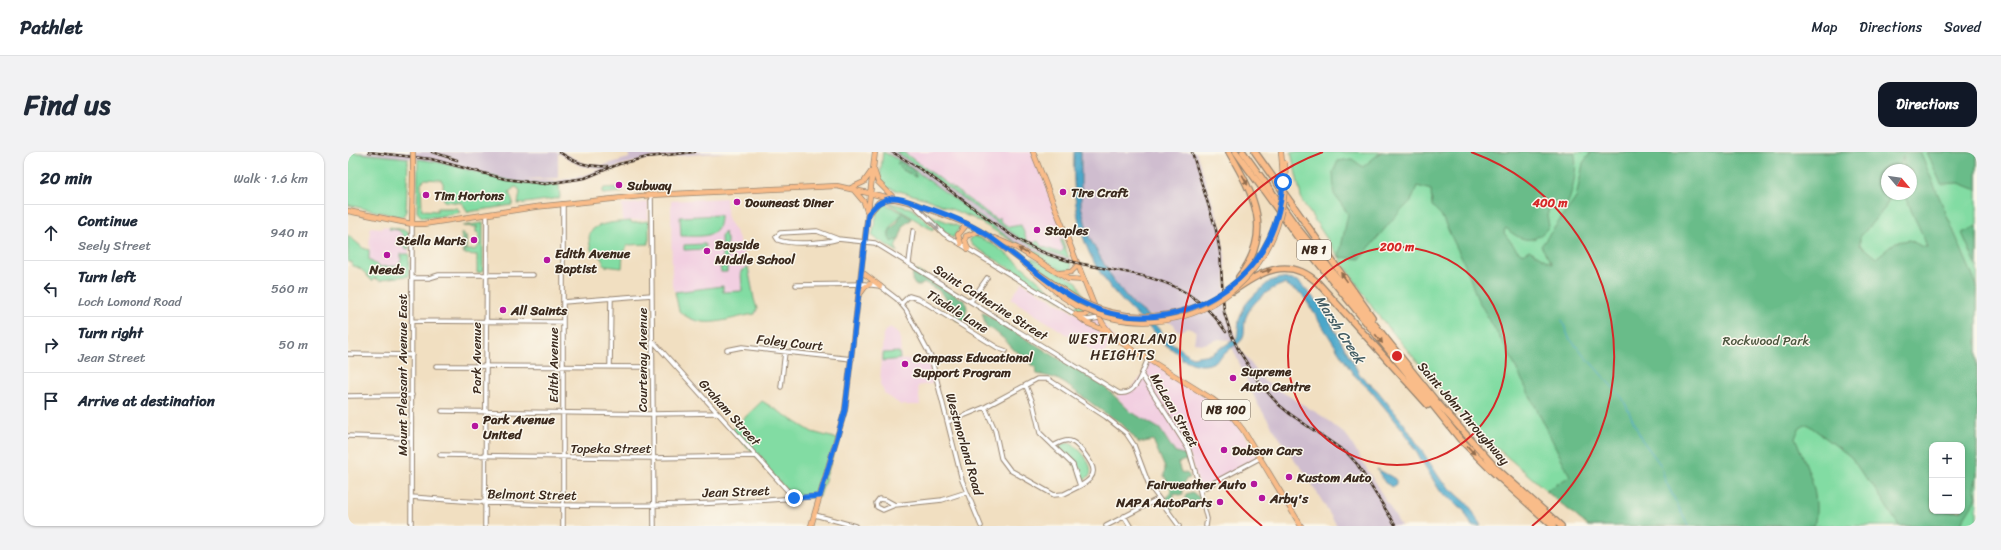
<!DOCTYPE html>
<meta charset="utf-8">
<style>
body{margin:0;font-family:Sriracha,sans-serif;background:#f2f2f3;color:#1f2937}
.controls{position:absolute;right:12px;bottom:12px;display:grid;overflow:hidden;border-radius:8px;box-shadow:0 1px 3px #0004}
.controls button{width:36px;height:36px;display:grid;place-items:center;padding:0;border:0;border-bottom:1px solid #e0e1e3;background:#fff;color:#1f2937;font:20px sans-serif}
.compass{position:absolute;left:1533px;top:12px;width:36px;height:36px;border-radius:50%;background:#fff;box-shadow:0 1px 3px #0004;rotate:119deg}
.stop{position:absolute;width:12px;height:12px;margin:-9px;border:3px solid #1a73e8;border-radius:50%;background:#fff}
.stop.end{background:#1a73e8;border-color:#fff;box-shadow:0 1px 4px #0008}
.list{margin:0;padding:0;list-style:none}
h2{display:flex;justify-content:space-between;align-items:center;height:52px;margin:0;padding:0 16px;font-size:17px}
h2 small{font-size:13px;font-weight:400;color:#747a83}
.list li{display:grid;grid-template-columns:26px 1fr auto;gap:12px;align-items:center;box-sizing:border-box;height:56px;padding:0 16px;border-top:1px solid #e0e1e3}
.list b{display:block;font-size:15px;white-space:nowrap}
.list p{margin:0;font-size:13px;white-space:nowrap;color:#747a83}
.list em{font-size:13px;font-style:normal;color:#747a83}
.icon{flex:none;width:22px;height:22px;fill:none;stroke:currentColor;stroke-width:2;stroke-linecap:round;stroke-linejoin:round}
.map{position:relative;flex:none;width:1629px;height:374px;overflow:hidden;border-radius:12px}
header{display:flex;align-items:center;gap:24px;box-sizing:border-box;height:56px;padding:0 20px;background:#fff;border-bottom:1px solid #e0e1e3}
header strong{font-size:19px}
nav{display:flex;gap:22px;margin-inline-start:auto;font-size:14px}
.intro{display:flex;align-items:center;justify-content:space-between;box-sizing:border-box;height:96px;padding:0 24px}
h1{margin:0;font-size:28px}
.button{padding:10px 18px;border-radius:12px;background:#111827;color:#fff;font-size:14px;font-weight:700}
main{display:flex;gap:24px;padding:0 24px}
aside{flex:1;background:#fff;border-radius:12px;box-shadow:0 1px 3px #0004}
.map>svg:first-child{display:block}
.built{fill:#f2cfe1}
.industrial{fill:#cfbdcf;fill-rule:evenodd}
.green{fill:#82dca3;stroke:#5e8360;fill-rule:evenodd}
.forest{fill:#69bc89;stroke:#527354;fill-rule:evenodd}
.water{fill:#4ca7ca;stroke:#446874}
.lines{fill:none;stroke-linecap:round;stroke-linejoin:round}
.stream{stroke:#4ca7ca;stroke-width:1}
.minor-casing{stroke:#968470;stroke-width:5.5}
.major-casing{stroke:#968470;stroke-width:6}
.highway-casing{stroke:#968470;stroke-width:8}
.minor{stroke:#fff;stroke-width:3.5}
.major{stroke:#f9bc89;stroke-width:4.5}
.highway{stroke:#f9bc89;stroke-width:5.5}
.rail-casing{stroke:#3b2a1e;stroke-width:2.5}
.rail{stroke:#fbf7ec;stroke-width:1;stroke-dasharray:3;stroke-linecap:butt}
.major-bridge-casing{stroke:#968470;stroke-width:6;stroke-linecap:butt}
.major-bridge{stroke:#f9bc89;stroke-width:4.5}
.oneway{fill:#906c4e}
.oneway2{fill:#a79f9a}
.route{stroke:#1a73e8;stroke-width:5}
.ring{fill:none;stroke:#d62828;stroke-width:2}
.poi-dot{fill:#b5179e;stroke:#fbf7ec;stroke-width:1.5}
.labels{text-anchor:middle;stroke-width:3;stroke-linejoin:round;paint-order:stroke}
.shield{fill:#fbf7ec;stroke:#75685c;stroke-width:1}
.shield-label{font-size:12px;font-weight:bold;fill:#3b2a1e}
.poi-label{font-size:13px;font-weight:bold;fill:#3b2a1e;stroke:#fbf7ec;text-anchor:start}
.street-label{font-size:13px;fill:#3b2a1e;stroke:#fbf7ec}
.park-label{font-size:13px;fill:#4d563f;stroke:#fbf7ec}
.water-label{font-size:14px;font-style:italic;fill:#425c63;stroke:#fbf7ec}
.neighbourhood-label{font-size:14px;letter-spacing:1px;fill:#3b2a1e;stroke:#fbf7ec}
.centre{fill:#d62828;stroke:#fbf7ec;stroke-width:2}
.ring-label{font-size:12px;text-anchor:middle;font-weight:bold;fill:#d62828;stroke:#fbf7ec;stroke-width:3;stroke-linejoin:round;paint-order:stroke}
</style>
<header>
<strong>Pathlet</strong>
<nav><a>Map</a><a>Directions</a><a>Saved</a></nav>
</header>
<div class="intro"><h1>Find us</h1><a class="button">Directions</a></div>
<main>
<aside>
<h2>20 min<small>Walk · 1.6 km</small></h2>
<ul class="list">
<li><svg class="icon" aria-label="ahead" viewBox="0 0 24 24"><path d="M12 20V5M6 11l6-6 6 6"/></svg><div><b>Continue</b><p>Seely Street</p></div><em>940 m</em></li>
<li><svg class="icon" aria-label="left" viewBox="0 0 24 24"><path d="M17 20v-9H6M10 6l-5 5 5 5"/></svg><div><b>Turn left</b><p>Loch Lomond Road</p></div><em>560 m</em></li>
<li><svg class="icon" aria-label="right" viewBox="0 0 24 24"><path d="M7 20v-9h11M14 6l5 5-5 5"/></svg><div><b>Turn right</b><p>Jean Street</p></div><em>50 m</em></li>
<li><svg class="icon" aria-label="arrive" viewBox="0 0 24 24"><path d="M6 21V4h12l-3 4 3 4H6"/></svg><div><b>Arrive at destination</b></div></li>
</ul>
</aside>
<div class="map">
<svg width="1629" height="374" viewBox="0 0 1629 374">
<rect width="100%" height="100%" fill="#fbf7ec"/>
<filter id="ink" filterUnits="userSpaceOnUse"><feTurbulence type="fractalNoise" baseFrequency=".025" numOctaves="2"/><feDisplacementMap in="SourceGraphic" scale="8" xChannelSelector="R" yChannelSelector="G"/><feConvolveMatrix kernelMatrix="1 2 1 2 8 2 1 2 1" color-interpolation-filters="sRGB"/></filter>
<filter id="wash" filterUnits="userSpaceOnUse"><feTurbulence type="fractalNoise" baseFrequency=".012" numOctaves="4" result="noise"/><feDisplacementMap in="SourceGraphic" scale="16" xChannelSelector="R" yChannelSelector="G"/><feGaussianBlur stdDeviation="0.9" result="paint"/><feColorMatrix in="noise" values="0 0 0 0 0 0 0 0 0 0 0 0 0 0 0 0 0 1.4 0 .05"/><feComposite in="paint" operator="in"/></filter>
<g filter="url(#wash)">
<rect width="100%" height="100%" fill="#f1dfc1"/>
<path class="built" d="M555,0H685L719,86L712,87L716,97L712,101L679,88L673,73L664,76L649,68Z
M378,46L380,68L390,84L402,120L409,161L376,168L352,170L344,168L331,159L328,143L324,134L323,49Z
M300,50V67L275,69L274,53Z
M35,74L50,78L55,83L56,96L61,97V102H53V109L49,114L32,115L21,108L22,75L35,76Z
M674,130L737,167L751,166L766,186L754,205L663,147Z
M542,175L552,182L553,208L579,205L586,231L570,234L572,253H553L537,242L532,232L535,182Z
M800,207L880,259L912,306L852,338L842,303L840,304L826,299L812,277L783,260L768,244L771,241H780L794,224Z"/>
<path class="industrial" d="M7,0H214L237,12L256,13L281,6V0H380L303,6L274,13L229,29L196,33L166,31L86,9ZM210,1L233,14L254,17L234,24L207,29L175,27L210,26Z
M538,0H548L558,6L677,90L697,99L721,106L723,111L689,100L667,90L561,14Z
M733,0H848L872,73L877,104V153L887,183L886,185L891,196L916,229L974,264L999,284L1053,374H989L956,319L945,307L909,251L881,188L871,187L856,192L846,191L848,179L839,176L833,179L828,178L826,172L798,162L782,149L764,126L741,85L733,54Z"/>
<path class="green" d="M0,0L60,6L58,59L56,63L53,65L0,53Z
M535,0L555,10L667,90L689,100L723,111L724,117L717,119L711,117L627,67L579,47L537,35L532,25ZM553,10L564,17L568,25L555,18L552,14Z
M548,0H555L649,68L652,65V69L661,75L673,73L679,88L684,91L690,89L693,94L712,101L716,97L712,87H714L721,106L697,99L677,90Z
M943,0H1629V374H1240L1122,273L1026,158L954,49ZM1539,18H1563V42H1539ZM1584,293H1614V359H1584Z
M70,7C119,13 160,36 211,32L212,46L170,52L172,40L170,36L167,35L161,40L165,50L164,53L120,60L114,51L96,49L95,31L93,28L77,27L73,31L74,58L89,59V56H109L113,60L89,65H74L69,60Z
M274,35V40L255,42L254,40L256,36Z
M539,50L565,57L586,76L584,78Z
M536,51L555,61L544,73L540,82L548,89L551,87L547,94L550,100L524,84L530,57Z
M577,61L612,75L605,86L590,74Z
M372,63C373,88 352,84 333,84L332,65Z
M283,69L284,71L301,69V92L280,93L275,101L274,116L257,114L252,104L243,98C242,93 240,86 242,82C245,70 273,70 283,69Z
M135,71V118L134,120L129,121V103L117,102V84H119L118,98H127L131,94V81L128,80V76L130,75L115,74Z
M42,75L60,79L61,97L56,96L55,83L50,78L41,77Z
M376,80L379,87V120H373L372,115H375L373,85Z
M113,81H116V101H115Z
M0,83L15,96L21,98V108L32,115L49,114L53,109V102H61V124L41,126L32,129L27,126L24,129C19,124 13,114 4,114V110H0Z
M626,84C657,92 697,139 727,157L733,146L716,135L683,108L684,106L729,130L741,157L738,161L731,160L624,93L621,87Z
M357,92V97L336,98V93Z
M400,115L406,147L409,157L407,162C379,166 355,180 331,159L327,140L375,134V140L394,139L393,119Z
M551,200L552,207L535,209V201Z
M414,249L464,280L490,287L472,344L446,346L384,278Z
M721,291C731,295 746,312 742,323L737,328L734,327L726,311L711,296L714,292Z"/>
<path class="forest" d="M1033,0H1226C1231,11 1224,49 1216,57L1211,51L1207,50L1202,53L1199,64L1201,74C1188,92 1174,91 1158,76L1157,77L1156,81L1169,98L1175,102L1181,98L1204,112L1193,94L1228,46L1235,11L1243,0H1572L1629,134V324L1626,336L1629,345L1611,374H1551L1524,332L1515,323L1503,305L1459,272L1452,276L1447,285C1458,314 1474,342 1466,374H1240L1198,339L1222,324L1161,202L1129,146L1118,115L1093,63L1084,54L1083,38L1069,34L1063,49L1044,68L1012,107L991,105L1000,62L986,42L985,20L990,9L1004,7L1015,15ZM1555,4L1556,18H1563V42H1558C1562,61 1573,76 1579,95L1573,94L1562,88L1548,90L1528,106L1512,93V85L1537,56L1543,42H1539V18H1551ZM1584,293H1614V359H1584Z
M1579,0H1629V38L1611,31L1593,32Z
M551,9C558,13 568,17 568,25L555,18L549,11Z
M555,61L564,67L556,73L551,87L544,90L541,86C540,76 546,75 550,69C552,65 551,63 555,61Z
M1629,74V115L1614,81Z
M565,118H568L617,149L619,156L616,169L608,168L606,155L590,138L577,131L573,133H567L564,128Z
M634,160L757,235L783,260L812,277L826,299L840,304V312L837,308L830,311L833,320L840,322L842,326L838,327L834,336L835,342L831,343L826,341L825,358L818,350L819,345L823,340L822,333L816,324L817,316L805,288L791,291L772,270L761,264L716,231L707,226L689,222L687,215L683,213L681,207L666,198L656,187L644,177L638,175Z
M844,340L852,346L847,352L845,349L839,350L837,346L838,342Z"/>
<path class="water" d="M726,0H733V54L741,85L764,126L782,149L798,162L821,189L844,205L863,202L889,186L891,168L897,153L905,144L922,129L933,126L950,129L974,155L1012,223L1029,238L1057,273L1093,328L1121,353L1133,374H1124L1115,357L1092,339L1055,278L1022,238L1005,222L954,142L936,132C920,137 902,151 897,168C896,174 897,180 895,186C891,193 886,193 881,198C873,205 865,214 853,213C845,213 840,208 833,207L832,203L811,188L812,185C797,171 781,157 768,142C731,99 724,55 726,0Z
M1029,317L1046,326L1048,328V333L1045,335L1037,331Z"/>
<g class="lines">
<path class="stream" d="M1214,168L1221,186L1275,247L1294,288L1312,312L1318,330L1340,374"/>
</g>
</g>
<g filter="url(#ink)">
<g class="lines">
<g class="minor-casing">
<path id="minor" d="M303,43L306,374
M565,52L596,82L728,163
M490,87C477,91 443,93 430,88L428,85L432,81L469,79L490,87L527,91L771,241C789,244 794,219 800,207
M561,111L565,79
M64,126H81L91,123H185
M448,133L516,132L532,134L549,147L558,158L583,205L614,328L633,374
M623,149L639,126
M215,150L304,143
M553,152L561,144L571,147L650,196L658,199
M735,167L740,168L751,166
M64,169L215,170
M304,188L446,346
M379,198L394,195L504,207
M0,202L64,203
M88,214L304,215
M262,215L263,146
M794,224L841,298L847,319L859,367L858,374
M433,235L437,200
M0,244L64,243
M637,255L647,278L653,306L662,318L706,343L716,342L732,334L725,313L692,281L685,251L678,234
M94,259L304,262L368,261
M600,270L637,255L689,227H700L758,265L778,281L786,293L801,333L831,374
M0,284L63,286
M705,294C710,292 716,287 722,289C728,290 732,297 736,301C747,315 751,324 732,334
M92,303L305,306L409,304
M852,338L912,306
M63,345C199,357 337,356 472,344
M547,353L538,348L531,347L528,351L529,355L535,358L547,353L594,348L619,340
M467,363L507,374
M776,364L782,374
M63,374L64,72
M137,374L139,63
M215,374V52
M758,374L810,347"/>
</g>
<g class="major-casing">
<path id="major" d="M685,0L748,158L755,172L766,186L864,247L880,259L895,278L953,374
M933,0L934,11
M526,18L530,30L544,44
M503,36L516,30L523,20
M505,37L516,50L519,59
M0,59L64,72H76L187,55L303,43L489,34L565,51L619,72L639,83L670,106L712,143L729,154
M520,63L531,50L544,46
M64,72L65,18
M646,86L669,96L720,127L736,128
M613,92L610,83L619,72
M620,97L617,88L618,84L632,79
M514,120L532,134
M690,121L732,149
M712,121L723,120L730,113
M512,142L517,135L522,132
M727,162L739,171L758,179
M730,163H738L744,155
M463,374L497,258L527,0"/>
</g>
<g class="highway-casing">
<path id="highway" d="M881,0C906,43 926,80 891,125
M888,0L948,83L1112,287L1145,320L1205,374
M895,0L951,78L1087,248L1148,316L1213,374
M907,0L1024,165
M885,139C913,120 940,103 970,131L1080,253"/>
</g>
<use href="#minor" class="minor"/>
<use href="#major" class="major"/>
<use href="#highway" class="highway"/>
<g class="rail-casing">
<path id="rail" d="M21,0L83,7L157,27L197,32L237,26L271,12L300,5L347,0
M84,0L109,8
M211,0C227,10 240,16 259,14
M544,0C579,19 611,46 643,69C659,80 674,92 692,99C760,128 830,108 878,180
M844,0L868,78L872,100L876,160L883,182L890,197L912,232L930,252L942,262L999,301L1009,312L1048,374"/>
</g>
<use href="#rail" class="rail"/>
<g class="major-bridge-casing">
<path id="major-bridge" d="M65,18V0
M732,149C832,197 944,125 934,11
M729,154C835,204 945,128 937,11"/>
</g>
<use href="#major-bridge" class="major-bridge"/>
</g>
<defs><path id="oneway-solid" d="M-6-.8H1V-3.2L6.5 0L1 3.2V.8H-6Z"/></defs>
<g class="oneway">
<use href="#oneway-solid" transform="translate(897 28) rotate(62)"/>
<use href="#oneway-solid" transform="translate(675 99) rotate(-150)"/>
<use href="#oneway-solid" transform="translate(918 119) rotate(-18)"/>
<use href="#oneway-solid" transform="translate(996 125) rotate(-126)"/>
<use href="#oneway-solid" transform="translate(1031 187) rotate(51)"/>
<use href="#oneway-solid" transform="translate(1123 298) rotate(47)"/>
</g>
<use class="oneway2" href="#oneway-solid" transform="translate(587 74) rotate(43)"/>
</g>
<g class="lines" filter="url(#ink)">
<path class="route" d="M446,346L472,344L497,258L520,62C527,54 532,48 544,46C553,45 565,51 573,54C596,61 619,70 639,83C676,108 709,143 752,158C796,173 843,163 880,136C915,110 932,73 935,30"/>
</g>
<g class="ring">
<circle cx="1049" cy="204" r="109"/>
<path d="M914 374A217 217 0 0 1 975 0M1123 0A217 217 0 0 1 1184 374"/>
</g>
<g class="poi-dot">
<circle cx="271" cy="33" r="4"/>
<circle cx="715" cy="40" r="4"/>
<circle cx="78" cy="43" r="4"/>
<circle cx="389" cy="50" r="4"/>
<circle cx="689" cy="78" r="4"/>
<circle cx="126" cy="88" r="4"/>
<circle cx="359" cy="99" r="4"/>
<circle cx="39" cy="103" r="4"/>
<circle cx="199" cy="108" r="4"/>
<circle cx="155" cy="158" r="4"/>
<circle cx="557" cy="212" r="4"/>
<circle cx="885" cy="226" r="4"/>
<circle cx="127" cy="274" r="4"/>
<circle cx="876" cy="298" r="4"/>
<circle cx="941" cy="325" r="4"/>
<circle cx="906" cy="332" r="4"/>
<circle cx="914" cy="346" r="4"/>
<circle cx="872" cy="350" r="4"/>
</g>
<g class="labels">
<g class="shield">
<rect x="949" y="88" width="34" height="20" rx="3"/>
<rect x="854" y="248" width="48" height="20" rx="3"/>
</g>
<g class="shield-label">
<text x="966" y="102">NB 1</text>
<text x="878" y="262">NB 100</text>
</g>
<g class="poi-label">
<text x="279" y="38">Subway</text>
<text x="723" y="45">Tire Craft</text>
<text x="86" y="48">Tim Hortons</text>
<text x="397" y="55">Downeast Diner</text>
<text x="697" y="83">Staples</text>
<text x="118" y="93" text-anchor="end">Stella Maris</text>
<text x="367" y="97">Bayside<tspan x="367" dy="15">Middle School</tspan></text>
<text x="207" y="106">Edith Avenue<tspan x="207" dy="15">Baptist</tspan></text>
<text x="39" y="122" text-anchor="middle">Needs</text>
<text x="163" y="163">All Saints</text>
<text x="565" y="210">Compass Educational<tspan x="565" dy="15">Support Program</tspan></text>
<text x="893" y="224">Supreme<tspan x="893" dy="15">Auto Centre</tspan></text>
<text x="135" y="272">Park Avenue<tspan x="135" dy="15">United</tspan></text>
<text x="884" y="303">Dobson Cars</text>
<text x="949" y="330">Kustom Auto</text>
<text x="898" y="337" text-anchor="end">Fairweather Auto</text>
<text x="922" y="351">Arby's</text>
<text x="864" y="355" text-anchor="end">NAPA AutoParts</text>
</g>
<g class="street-label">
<text transform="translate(643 150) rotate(32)" y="5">Saint Catherine Street</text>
<text transform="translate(610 159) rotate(32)" y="5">Tisdale Lane</text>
<text transform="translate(442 190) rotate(6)" y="5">Foley Court</text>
<text transform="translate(128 206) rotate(-90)" y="5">Park Avenue</text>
<text transform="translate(294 208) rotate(-90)" y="5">Courtenay Avenue</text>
<text transform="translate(205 213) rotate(-90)" y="5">Edith Avenue</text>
<text transform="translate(54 223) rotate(-90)" y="5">Mount Pleasant Avenue East</text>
<text transform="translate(827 258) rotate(60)" y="5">McLean Street</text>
<text transform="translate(382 260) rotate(48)" y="5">Graham Street</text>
<text transform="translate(1116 261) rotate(49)" y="5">Saint John Throughway</text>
<text transform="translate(617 292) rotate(74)" y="5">Westmorland Road</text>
<text x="263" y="301">Topeka Street</text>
<text transform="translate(388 339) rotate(-2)" y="5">Jean Street</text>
<text transform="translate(184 342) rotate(1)" y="5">Belmont Street</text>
</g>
<g class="park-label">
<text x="1418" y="193">Rockwood Park</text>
</g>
<g class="water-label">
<text transform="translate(992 177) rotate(57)" y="5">Marsh Creek</text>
</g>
<g class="neighbourhood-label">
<text x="775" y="192">WESTMORLAND<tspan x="775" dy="16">HEIGHTS</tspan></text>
</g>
</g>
<circle cx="1049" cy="204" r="6" class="centre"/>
<g class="ring-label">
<text x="1202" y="55">400 m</text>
<text x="1049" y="99">200 m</text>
</g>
</svg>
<div class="controls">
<button>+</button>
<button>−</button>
</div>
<svg class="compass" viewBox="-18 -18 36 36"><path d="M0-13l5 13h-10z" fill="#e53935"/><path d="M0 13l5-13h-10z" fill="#747a83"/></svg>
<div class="stop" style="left:935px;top:30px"></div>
<div class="stop end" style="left:446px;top:346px"></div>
</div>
</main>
